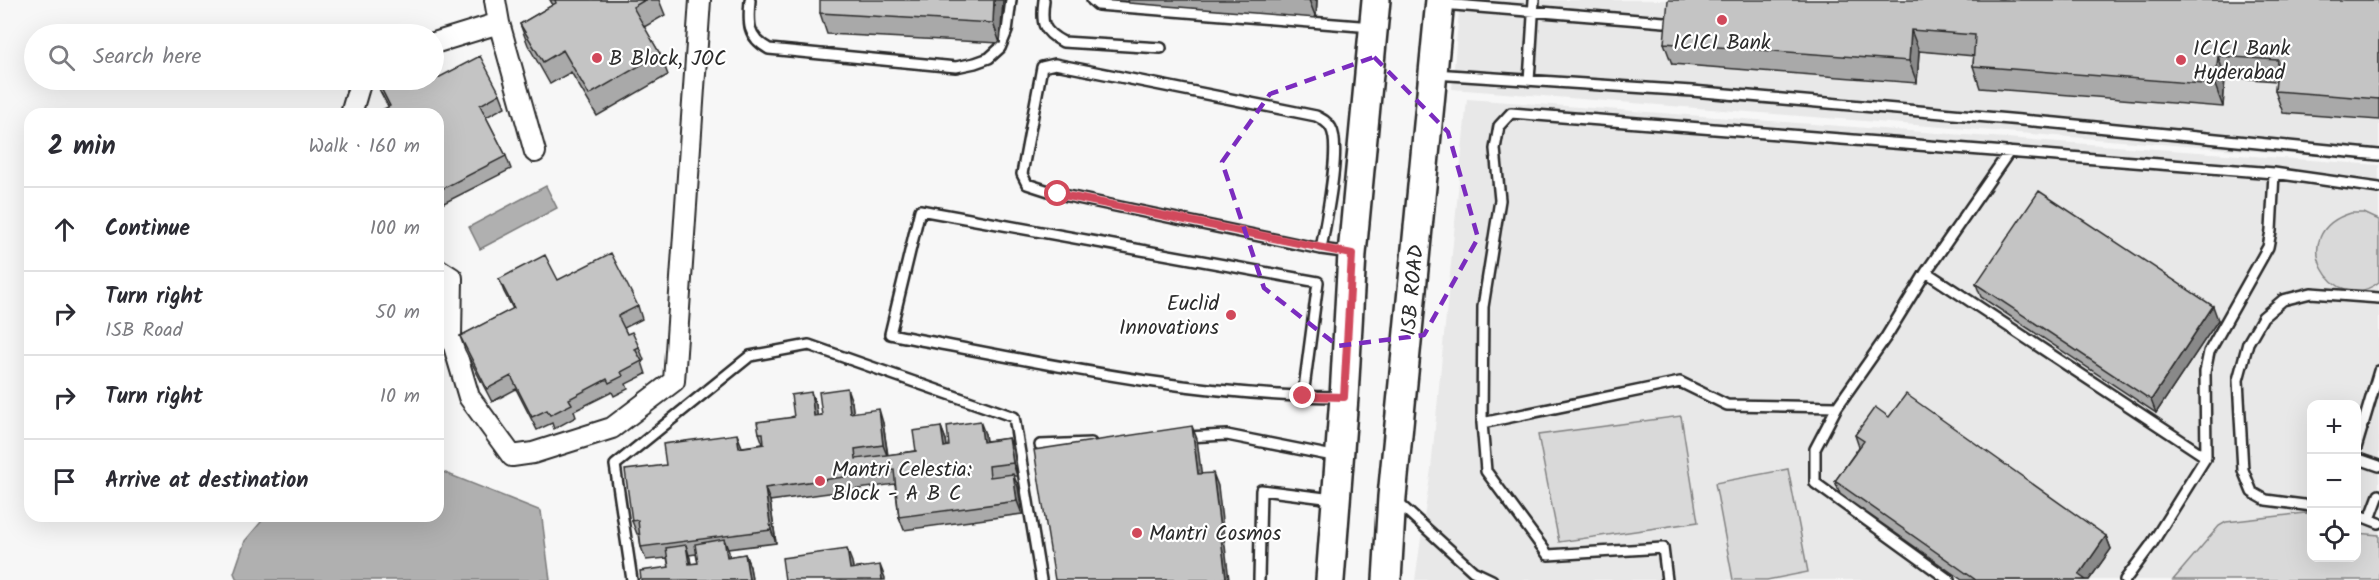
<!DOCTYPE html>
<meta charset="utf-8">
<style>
body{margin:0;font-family:Kalam,sans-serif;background:#f2f2f3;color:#2b2b33}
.controls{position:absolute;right:18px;bottom:18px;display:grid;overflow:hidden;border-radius:12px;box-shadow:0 6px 24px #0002}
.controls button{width:54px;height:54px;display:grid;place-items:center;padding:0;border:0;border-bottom:2px solid #e1e1e2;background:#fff;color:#2b2b33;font:30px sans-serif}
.stop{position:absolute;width:18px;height:18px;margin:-14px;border:4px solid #d1495b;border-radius:50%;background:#fff}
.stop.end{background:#d1495b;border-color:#fff;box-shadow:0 2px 6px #0008}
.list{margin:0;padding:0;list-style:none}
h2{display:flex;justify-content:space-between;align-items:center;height:78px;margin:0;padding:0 24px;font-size:26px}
h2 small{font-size:20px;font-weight:400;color:#7c7c81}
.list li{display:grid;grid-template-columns:39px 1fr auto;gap:18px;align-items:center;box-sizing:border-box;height:84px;padding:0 24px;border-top:2px solid #e1e1e2}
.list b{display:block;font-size:22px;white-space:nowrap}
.list p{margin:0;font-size:20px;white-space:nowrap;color:#7c7c81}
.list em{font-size:20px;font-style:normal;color:#7c7c81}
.icon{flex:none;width:33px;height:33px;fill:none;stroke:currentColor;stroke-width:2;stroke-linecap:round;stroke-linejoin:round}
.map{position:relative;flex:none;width:2379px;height:580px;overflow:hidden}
.search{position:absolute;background:#fff;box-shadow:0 6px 24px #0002;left:24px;top:24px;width:420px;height:66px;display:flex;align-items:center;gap:15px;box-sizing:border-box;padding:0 21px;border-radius:33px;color:#7c7c81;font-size:22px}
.panel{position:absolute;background:#fff;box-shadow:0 6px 24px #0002;left:24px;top:108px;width:420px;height:414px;border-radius:18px}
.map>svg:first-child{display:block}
.built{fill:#e8e8e8;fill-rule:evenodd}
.green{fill:#d9d9d9;stroke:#828282;stroke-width:1.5}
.water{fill:#b0b0b0;stroke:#7b7b7b;stroke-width:1.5}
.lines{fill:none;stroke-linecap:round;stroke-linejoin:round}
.service-casing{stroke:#2b2b2b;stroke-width:14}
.minor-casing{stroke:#2b2b2b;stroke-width:24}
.secondary-casing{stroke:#2b2b2b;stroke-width:32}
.service{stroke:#fff;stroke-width:9}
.minor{stroke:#fff;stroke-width:20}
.secondary{stroke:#fff;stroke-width:27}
.wall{fill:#a9a9a9;stroke:#2b2b2b;stroke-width:1.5;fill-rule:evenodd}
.shaded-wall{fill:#898989;stroke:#2b2b2b;stroke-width:1.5}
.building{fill:#c4c4c4;stroke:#2b2b2b;stroke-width:1.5}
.route{stroke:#d1495b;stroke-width:8}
.marked{fill:none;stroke:#7b2cbf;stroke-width:4.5;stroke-dasharray:12 8;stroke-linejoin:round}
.poi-dot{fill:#d1495b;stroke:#fff;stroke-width:2}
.labels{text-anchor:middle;stroke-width:4.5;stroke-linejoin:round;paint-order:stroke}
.poi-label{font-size:21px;fill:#2b2b2b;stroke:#fff;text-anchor:start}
.street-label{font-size:21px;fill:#2b2b2b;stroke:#fff}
</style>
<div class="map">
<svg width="2379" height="580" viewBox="0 0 2379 580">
<rect width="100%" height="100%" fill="#f7f7f7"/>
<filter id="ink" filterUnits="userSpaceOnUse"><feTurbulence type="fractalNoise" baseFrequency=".0167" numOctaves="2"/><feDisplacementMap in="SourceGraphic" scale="12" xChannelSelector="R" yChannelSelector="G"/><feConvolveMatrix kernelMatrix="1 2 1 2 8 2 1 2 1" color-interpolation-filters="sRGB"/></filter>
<g filter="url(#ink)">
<path class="built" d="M1460,0H2379V161L1452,89Z
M1467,99L2379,165V580H1415L1431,469ZM2312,404H2356V558H2312Z"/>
<path class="green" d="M2351,213H2364L2379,220V282C2333,318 2283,233 2351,213Z
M1681,416L1698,522L1559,542L1538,435Z
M1788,469L1808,572L1767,580H1733L1715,483Z
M2305,513L2311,514L2312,558H2356L2357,533L2379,535V580H2173L2219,526L2226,522Z"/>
<path class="water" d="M546,186L557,208L480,249L469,227Z
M438,470L541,511L550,580H237L234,573L245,541L266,516H438Z"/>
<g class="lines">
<g class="service-casing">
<path id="service" d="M750,0C748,23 747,37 769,49L956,67L975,63L989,58L1000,48L1007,31L1011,0
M1044,0C1041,23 1042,31 1063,42L1161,48
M1092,0L1098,5L1372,27
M1442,4L1664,22
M1434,74L1692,91L2056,123L2379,155
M1529,81L1534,0
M1321,249L1058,194L1027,184L1022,174L1042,67L1055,64L1316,116C1322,119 1328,122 1331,128C1342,147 1325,225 1321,249L1350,253
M1926,272L2206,457L2151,545L2125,580
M1303,396L1318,282L920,210L890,334C1037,362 1192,397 1342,397
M1837,407L1815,449V483L1949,580
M1482,423L1680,382L1727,405L1837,407L1886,337L1926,272L2009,152
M1186,437L1227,435L1338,457
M1040,445L1091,443
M2356,448L2379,371
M2206,457L2205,372L2209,352L2268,247L2271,231L2274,173
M2356,458L2379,466
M1396,501L1473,571L1492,580
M2312,506L2266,500L2252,492L2243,470L2238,380L2248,343L2263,317L2283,300L2311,293L2379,298
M2356,514L2379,523
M2370,519L2379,495
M632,580L615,465L750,356L809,345L1014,417L1041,580
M1259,580L1261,490L1333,499
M1667,580L1663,548L1548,555L1486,471L1482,423L1483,307L1500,200L1495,149L1499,126L1511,113L2274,173L2379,188"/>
</g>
<g class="minor-casing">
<path id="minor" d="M499,23L535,152
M434,43L499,23L495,0
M351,114L361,80
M438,269L452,278L451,336L469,397L512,456L533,453L612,428L674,381L700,0"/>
</g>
<g class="secondary-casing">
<path id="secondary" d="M1330,580L1344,397L1352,254L1376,0
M1387,580L1392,497L1440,0"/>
</g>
<use href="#service" class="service"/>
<use href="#minor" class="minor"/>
<use href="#secondary" class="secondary"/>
</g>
<path class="wall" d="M550,0H659L665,15L644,27L660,54L668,75L597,116L571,72L550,84L528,45L520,24L553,5Z
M1003,0L1000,43L827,34L820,13Z
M1128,0H1317L1316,18L1129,3Z
M2379,0V120L2283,113L2275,91L2276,81L2225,77L2223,107L1980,88L1973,66L1974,56L1919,51L1917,83L1672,64L1664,43Z
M436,79L500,94L505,107L486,117L506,156L511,169L438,206V114L388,106L380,91L376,80Z
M499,279L558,280L638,306L642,319L624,328L627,334L639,347L644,360L642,362L646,374L626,384L628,389L614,396L612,392L574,411L576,417L554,429L552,423L537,430L516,389L492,402L465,350L460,336L513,309L504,292Z
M1976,284L2218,320L2156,413L1981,297Z
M852,402L853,413L883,423L888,455L916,451L941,427L946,440L947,447L985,434L986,441L1009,438L1014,451L1017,476H1014L1018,487L1022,514L904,530L899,517L895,484L770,501L776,543L728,549L729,557L745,554L750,567L752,580H641L669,567L667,558L646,560L641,547L639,534H637L632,521L666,465L742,447L763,444L759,433L816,405L817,416L822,415ZM696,554L698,563L691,564L689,555Z
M1889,417L2106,536L2111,549L2089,580H1962L1840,494L1835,481L1859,447L1855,435Z"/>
<path class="shaded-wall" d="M994,0H1003L1000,43L993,23Z
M1309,0H1317L1316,18Z
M1911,30L1919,51L1917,83L1909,61Z
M2218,56L2225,77L2223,107L2215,85Z
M2213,306L2218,320L2156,413L2151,400Z
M847,388L852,402L855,426L850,413Z
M811,392L816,405L819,429L814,416Z
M879,409L883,423L888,458L883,445Z
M980,421L985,434L987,455L983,442Z
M1192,426L1197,439L1203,487L1198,474Z
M941,427L946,440L949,460L944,447Z
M737,434L742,447L744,461L739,448Z
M1009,438L1014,451L1017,476L1013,463Z
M1213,473L1218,486L1229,580H1227L1226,578Z
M1013,474L1018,487L1022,514L1017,501Z
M765,488L770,501L776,543L771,530Z
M2106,536L2111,549L2089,580H2081L2079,575Z
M724,539L729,552L731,570L727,557Z
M686,545L690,558L693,577L689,564Z
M847,549L852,562L855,580L850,569Z
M745,554L750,567L752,580H749Z
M880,565L885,578V580H882Z"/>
<path class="building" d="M555,0H645L633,7L660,54L589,95L563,50L543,62L520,24L556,3Z
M820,0H994L993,23L820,13Z
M1668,0H2379V99L2275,91L2278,60L2218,56L2215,85L1973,66L1975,35L1911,30L1909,61L1664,43Z
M480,56L500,94L480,105L506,156L438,191V114H374L390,106L377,80H434V75L436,79Z
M2039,191L2213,306L2151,400L1976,284Z
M611,253L638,306L618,316L627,334L632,332L639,347L635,349L642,361L621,372L623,376L609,383L607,379L569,399L572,404L550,415L547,410L532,417L511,376L487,389L460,336L514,308L499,279L545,255L558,280Z
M847,388L850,413L879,409L883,445L855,449L856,459L916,451L913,431L941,427L944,447L949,446L947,426L980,421L983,442L1009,438L1013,463L989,466L990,477L1013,474L1017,501L899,517L894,470L765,488L771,530L641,547L638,520L632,521L625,470L666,465L663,444L737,434L739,448L764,444L763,433H759L757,422L794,417L791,395L811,392L814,416L822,415L819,392Z
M1906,394L2106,536L2079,575L2086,580H1976L1835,481L1864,441L1855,435L1875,407L1889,417Z
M1192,426L1198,474L1213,473L1226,578L1215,580H1055L1034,450Z
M724,539L727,557L745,554L749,580H641L640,571L669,567L666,548L686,545L689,564L698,563L695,544Z
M847,549L850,569L880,565L882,580H785L782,558Z"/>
</g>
<g class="lines" filter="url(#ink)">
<path class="route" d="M1058,194L1352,254L1344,397L1303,396"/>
</g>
<path class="marked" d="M1374,57L1448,132L1478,238L1424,335L1338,346L1264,288L1222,162L1270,94Z"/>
<g class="poi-dot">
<circle cx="1722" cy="20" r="6"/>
<circle cx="597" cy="58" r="6"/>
<circle cx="2181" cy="60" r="6"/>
<circle cx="1231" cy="315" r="6"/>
<circle cx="820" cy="481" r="6"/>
<circle cx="1137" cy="533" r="6"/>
</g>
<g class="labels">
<g class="poi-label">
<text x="1722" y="49" text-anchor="middle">ICICI Bank</text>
<text x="2193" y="55">ICICI Bank<tspan x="2193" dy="24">Hyderabad</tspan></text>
<text x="609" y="65">B Block, JOC</text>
<text x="1219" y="310" text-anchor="end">Euclid<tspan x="1219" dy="24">Innovations</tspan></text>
<text x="832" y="476">Mantri Celestia:<tspan x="832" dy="24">Block - A B C</tspan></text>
<text x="1149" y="540">Mantri Cosmos</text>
</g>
<g class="street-label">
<text transform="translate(1412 290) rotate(-85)" y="7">ISB ROAD</text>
</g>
</g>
</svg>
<div class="controls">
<button>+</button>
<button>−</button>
<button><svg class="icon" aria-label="locate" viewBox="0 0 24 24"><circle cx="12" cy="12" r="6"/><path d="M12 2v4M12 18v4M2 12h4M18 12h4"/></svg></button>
</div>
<div class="stop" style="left:1058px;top:194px"></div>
<div class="stop end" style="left:1303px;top:396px"></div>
<div class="search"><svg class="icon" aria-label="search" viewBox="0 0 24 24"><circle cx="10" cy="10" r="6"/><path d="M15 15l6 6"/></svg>Search here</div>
<section class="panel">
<h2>2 min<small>Walk · 160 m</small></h2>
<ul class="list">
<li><svg class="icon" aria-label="ahead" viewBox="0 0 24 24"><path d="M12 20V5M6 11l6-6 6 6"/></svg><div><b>Continue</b></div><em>100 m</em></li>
<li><svg class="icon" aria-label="right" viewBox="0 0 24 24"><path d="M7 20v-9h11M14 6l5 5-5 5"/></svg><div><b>Turn right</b><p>ISB Road</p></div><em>50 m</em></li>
<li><svg class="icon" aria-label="right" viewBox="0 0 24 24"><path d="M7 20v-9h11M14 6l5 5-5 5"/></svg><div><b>Turn right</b></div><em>10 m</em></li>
<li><svg class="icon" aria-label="arrive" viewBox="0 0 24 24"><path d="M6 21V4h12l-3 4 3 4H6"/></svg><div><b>Arrive at destination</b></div></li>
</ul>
</section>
</div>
